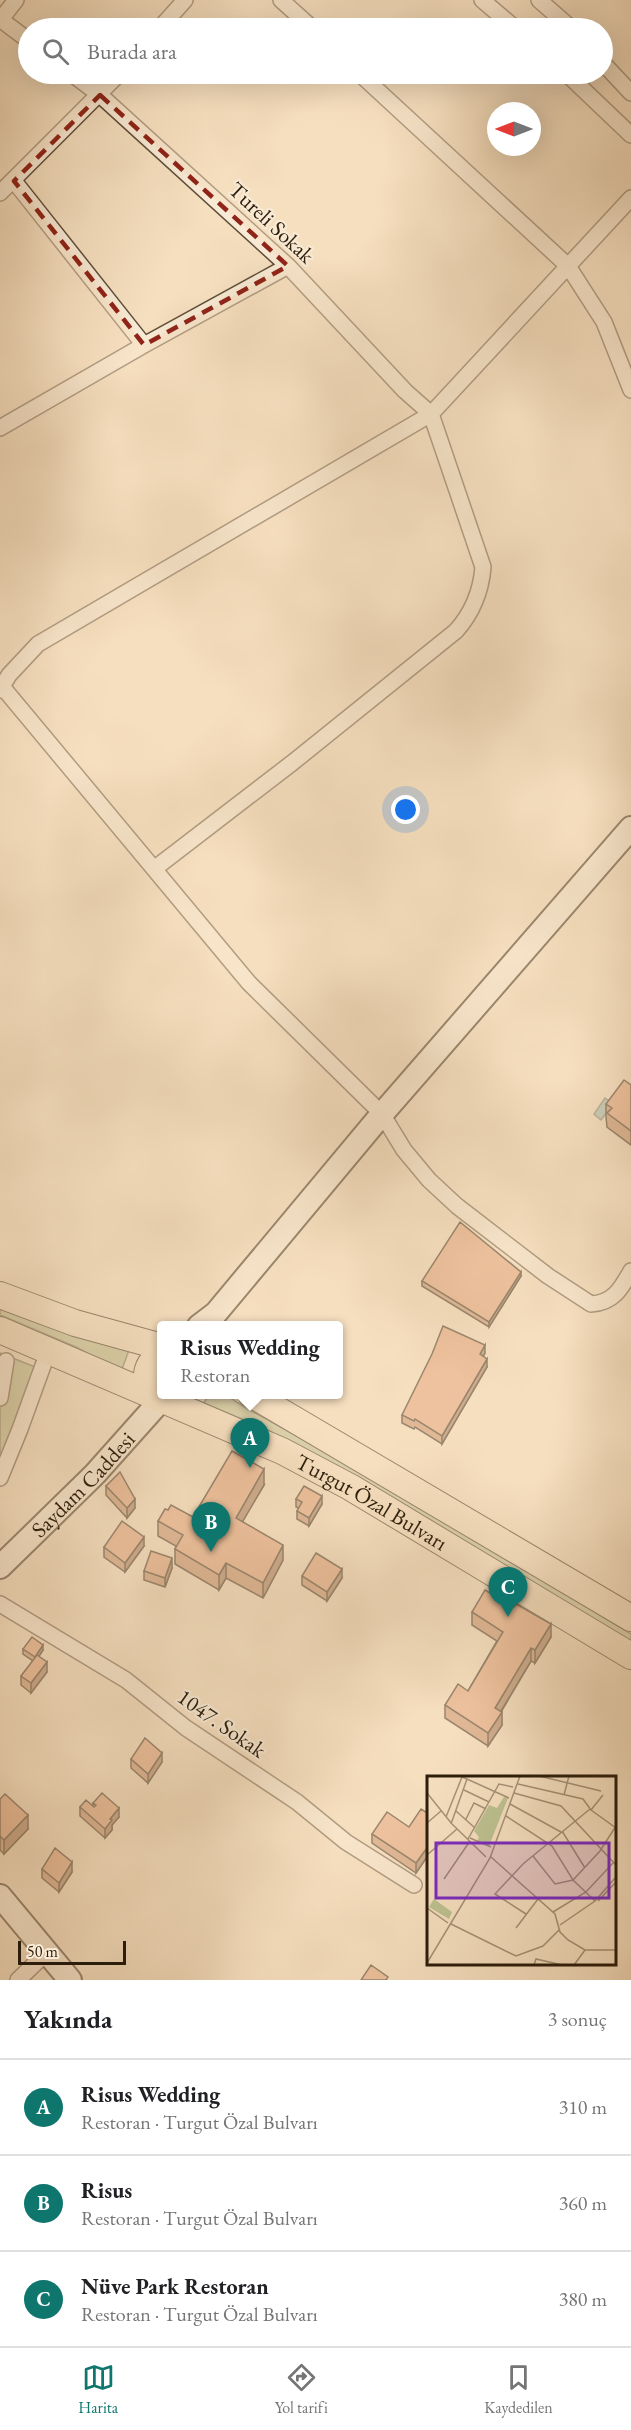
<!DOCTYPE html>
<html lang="tr">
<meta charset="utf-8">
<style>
body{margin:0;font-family:"EB Garamond",serif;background:#f2f2f2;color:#202124}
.compass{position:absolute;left:487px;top:102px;width:54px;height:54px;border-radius:50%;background:#fff;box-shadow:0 6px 24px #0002;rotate:270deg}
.scale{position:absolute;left:18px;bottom:15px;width:108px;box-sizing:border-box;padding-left:6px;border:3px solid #2d1e0c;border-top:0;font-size:16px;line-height:21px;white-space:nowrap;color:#2d1e0c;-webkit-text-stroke:4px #f8ead5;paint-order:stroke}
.you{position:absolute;left:406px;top:810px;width:21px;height:21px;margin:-15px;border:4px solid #fff;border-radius:50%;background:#1a73e8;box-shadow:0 0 0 9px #1a73e833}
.badge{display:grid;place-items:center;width:39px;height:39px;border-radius:50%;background:#0f766e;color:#fff;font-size:20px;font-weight:700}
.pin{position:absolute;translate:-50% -50px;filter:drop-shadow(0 2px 3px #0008)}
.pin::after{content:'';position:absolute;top:32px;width:21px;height:18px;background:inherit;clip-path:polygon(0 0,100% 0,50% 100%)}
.popup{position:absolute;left:157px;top:1321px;width:186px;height:78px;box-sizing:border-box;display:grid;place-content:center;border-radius:6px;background:#fff;filter:drop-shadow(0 2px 4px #0005);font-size:20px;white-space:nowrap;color:#757577}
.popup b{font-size:22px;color:#202124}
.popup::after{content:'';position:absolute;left:50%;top:100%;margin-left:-12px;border:12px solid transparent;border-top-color:#fff}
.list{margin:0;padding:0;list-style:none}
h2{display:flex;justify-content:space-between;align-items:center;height:78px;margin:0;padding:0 24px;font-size:26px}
h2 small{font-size:20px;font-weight:400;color:#757577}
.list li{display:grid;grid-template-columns:39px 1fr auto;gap:18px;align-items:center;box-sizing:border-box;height:96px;padding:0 24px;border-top:2px solid #e0e0e0}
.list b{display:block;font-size:22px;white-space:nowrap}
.list p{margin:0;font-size:20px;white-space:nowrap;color:#757577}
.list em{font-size:20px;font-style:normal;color:#757577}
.icon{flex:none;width:33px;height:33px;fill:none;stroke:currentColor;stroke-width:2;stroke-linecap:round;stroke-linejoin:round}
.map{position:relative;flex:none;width:631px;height:1980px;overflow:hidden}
.search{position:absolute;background:#fff;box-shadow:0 6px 24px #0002;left:18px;right:18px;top:18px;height:66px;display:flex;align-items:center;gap:15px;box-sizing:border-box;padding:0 21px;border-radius:33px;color:#757577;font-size:22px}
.sheet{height:366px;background:#fff}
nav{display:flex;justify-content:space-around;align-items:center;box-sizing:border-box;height:84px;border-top:2px solid #e0e0e0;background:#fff;font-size:16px;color:#757577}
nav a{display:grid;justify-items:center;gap:3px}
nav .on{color:#0f766e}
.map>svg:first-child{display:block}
.green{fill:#bdc191;stroke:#75704e;stroke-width:1.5}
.water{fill:#9cbcb4;stroke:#707d71;stroke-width:1.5}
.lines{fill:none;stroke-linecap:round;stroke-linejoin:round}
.street-casing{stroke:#5f4e39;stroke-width:18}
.secondary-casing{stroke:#2d1e0c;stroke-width:26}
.primary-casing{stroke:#2d1e0c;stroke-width:28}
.street{stroke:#f8ead5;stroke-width:15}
.secondary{stroke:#f8ead5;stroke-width:22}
.primary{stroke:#f5dfbf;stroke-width:26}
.wall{fill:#c58a65;stroke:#2d1e0c;stroke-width:1.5}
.shaded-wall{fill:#a07152;stroke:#2d1e0c;stroke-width:1.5}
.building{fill:#e5a175;stroke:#2d1e0c;stroke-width:1.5}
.marked{fill:none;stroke:#8f2418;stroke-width:4.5;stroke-dasharray:12 8;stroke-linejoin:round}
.labels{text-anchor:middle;stroke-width:4.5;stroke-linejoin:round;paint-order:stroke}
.street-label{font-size:22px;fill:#2d1e0c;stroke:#f8ead5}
.inset-road{fill:none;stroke:#a59277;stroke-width:1.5}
.view{fill:#7b2cbf;fill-opacity:0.15;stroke:#7b2cbf;stroke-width:3}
.inset-edge{fill:none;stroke:#2d1e0c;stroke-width:3}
</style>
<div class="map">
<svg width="631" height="1980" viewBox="0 0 631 1980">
<rect width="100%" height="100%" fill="#f5dfbf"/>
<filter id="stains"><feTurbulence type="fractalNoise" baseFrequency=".00333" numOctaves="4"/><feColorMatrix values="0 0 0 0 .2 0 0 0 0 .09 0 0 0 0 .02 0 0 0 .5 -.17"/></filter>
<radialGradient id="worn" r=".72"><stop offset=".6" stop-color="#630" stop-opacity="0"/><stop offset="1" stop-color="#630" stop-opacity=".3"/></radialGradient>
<path class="green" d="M0,1305L129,1350L121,1372L76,1347L0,1315Z
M0,1353L35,1367L0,1462Z
M209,1395H226L249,1410L347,1463L631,1634V1645L339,1468L259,1426L201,1407Z"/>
<path class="water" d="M605,1098L613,1104L601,1120L594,1114Z"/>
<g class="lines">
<g class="street-casing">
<path id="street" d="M281,0L312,28
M482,0L515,28
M539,0L571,28
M0,19L28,40
M1,19L16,0
M160,28L185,0
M602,62L631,93
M72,74L100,95L288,266L405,391L431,414L483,567C481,592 472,613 456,631L292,763L154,869
M360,74L568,266L604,322L631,390
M567,74L631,135
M14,181L144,345
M0,193L119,74
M0,428L144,345L288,266
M0,684L249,983L382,1114L404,1150L429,1180L457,1206L548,1276L591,1304C613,1303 621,1289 631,1271
M0,690L9,675L38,644L431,414L631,198
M0,1398L6,1361
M0,1478L20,1429L49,1349
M0,1604L126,1680L186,1728L297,1802L346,1842L414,1885
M18,1980L48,1951"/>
</g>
<g class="secondary-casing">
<g id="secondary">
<path d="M199,1326L216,1313L382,1114L631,828"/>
<path id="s1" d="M0,1567L95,1474L162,1399"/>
<path d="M0,1896L70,1980"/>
</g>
</g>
<g class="primary-casing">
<g id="primary">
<path d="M0,1295L75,1323L162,1347"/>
<path id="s2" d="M0,1330L282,1451L350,1487L631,1656"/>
<path d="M162,1354C141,1365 143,1388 162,1399"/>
<path d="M251,1394L631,1618"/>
</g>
</g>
<use href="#street" class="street"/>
<use href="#secondary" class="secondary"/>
<use href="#primary" class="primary"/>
</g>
<path class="wall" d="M631,1085V1145L607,1127L606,1117V1104Z
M521,1276L489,1327L422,1286V1281Z
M485,1353L483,1356L487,1367L442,1444L415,1427L414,1429L402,1423V1415Z
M264,1485L242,1521L283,1560L263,1598L226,1578L219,1590L175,1564V1549L176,1546L158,1536V1521L168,1510L193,1517Z
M106,1486L135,1508L127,1518L106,1495Z
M296,1499L322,1504L309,1526L297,1519V1511L299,1508L296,1507Z
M144,1546L125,1572L104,1557V1547Z
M172,1568L165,1587L144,1580V1571Z
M302,1576L342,1578L327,1601L302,1585Z
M472,1612L551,1637L535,1663L531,1661L501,1712L502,1725L488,1746L445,1718V1705L468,1691L497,1641L472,1625Z
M23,1649L43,1650L39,1656L47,1672L31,1693L21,1685V1676L33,1661L23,1654Z
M131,1759L162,1762L148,1783L131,1768Z
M0,1799L28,1829L4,1854L0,1850Z
M93,1803L119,1817L112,1825V1830L105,1838L80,1816V1807L93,1806Z
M429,1814V1854L416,1873L372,1843V1834L409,1827Z
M42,1869L72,1872L59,1892L42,1878Z"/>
<path class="shaded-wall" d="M521,1272V1276L489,1327V1322Z
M485,1345V1353L480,1362V1354Z
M487,1359V1367L442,1444V1436Z
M264,1469V1485L236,1533V1518Z
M322,1496V1504L309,1526V1518Z
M135,1499V1508L127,1518V1508Z
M144,1537V1546L125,1572V1563Z
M283,1545V1560L263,1598V1583Z
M172,1558V1568L165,1587V1578Z
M226,1563V1578L219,1590V1575Z
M342,1569V1578L327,1601V1592Z
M551,1624V1637L535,1663V1650Z
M43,1645V1650L35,1662V1657Z
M531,1648V1661L495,1721V1708Z
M47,1662V1672L31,1693V1683Z
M502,1712V1725L488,1746V1733Z
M162,1753V1762L148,1783V1774Z
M119,1808V1817L112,1825V1830L105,1838V1829L110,1819Z
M28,1815V1829L4,1854V1840Z
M429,1845V1854L416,1873V1863Z
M72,1862V1872L59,1892V1883Z"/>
<path class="building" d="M624,1080L631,1085V1131L607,1113L612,1108L606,1104Z
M460,1222L521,1272L489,1322L422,1281Z
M443,1326L485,1345L480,1354L487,1359L442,1436L415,1419L414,1421L402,1415L432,1354Z
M232,1451L264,1469L236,1518L283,1545L263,1583L226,1563L219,1575L175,1549L183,1535L158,1521L165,1509L168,1510L171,1505L193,1517Z
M120,1472L135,1499L127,1508L106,1486Z
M304,1486L322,1496L309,1518L297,1511L302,1502L296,1499Z
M122,1521L144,1537L125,1563L104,1547Z
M151,1551L172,1558L165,1578L144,1571Z
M316,1553L342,1569L327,1592L302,1576Z
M485,1590L514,1607L516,1604L551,1624L535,1650L531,1648L495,1708L502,1712L488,1733L445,1705L458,1684L468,1691L503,1632L472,1612Z
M32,1637L43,1645L35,1657L23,1649Z
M37,1655L47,1662L31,1683L21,1676Z
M145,1738L162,1753L148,1774L131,1759Z
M102,1793L119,1808L110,1819L112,1820L105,1829L80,1807L86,1800L94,1807L96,1805L93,1803Z
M5,1794L28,1815L4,1840L0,1836V1799Z
M421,1809L429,1814V1845L416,1863L372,1834L387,1812L409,1827Z
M55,1848L72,1862L59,1883L42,1869Z
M371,1965L388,1977L386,1980H361Z"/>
<path d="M0 0H631V1980H0ZM100,95L288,266L144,345L14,181Z" fill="#f5dfbf" fill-opacity=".55" fill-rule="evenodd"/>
<path class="marked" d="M100,95L288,266L144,345L14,181Z"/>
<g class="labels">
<g class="street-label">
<text transform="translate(272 222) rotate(43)" y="8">Tureli Sokak</text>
<text dy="8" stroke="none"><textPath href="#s1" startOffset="117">Saydam Caddesi</textPath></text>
<text dy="8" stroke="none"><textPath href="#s2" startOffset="410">Turgut Özal Bulvarı</textPath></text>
<text transform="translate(222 1723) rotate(35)" y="8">1047. Sokak</text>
</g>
</g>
<g transform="translate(427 1776)">
<rect width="189" height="189" fill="#f5dfbf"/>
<path d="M77,21L81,22L62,70L50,65L52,61L47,55L62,29L70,32ZM7,123L25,136L22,143L2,131Z" fill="#bdc191"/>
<path class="inset-road" d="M112,0L174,15M91,8L156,23L164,34L189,52M37,14L62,26M0,17L25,48L59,81M87,17L134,30L189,89M137,19L142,0M83,28L134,56M164,34L176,19M29,35L48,52M79,40L125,70L146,104L168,125M19,41L35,1L40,3M39,43L47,27L59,33M0,47L14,35M24,48L40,3L82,22M135,55L158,92M43,62L64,71M41,63L72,8L86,11M0,79L30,53M106,80L128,108L146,104L173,75L189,50M64,81L128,138L133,156L141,164L158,174H189M17,103L43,65M171,125L189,106M0,132L21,147M126,136L159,116L186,87M99,138L68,118L96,88L163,33M24,148L89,180L116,170L133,153M133,149L168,125L189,101M89,152L111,123M0,187L63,82L93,0M107,189L109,183L135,189M147,189L158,174"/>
<path class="view" d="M9,67H182V122H9Z"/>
<rect width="189" height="189" class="inset-edge"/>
</g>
<rect width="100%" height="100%" filter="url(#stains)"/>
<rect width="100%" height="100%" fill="url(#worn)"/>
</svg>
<svg class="compass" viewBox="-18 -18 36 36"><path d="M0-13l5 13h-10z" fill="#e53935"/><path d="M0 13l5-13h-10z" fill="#757577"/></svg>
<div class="scale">50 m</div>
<div class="you"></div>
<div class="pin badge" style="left:250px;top:1468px">A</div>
<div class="popup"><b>Risus Wedding</b>Restoran</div>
<div class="pin badge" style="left:211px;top:1552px">B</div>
<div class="pin badge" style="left:508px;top:1617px">C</div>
<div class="search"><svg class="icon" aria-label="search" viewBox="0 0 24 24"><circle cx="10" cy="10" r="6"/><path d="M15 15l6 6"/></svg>Burada ara</div>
</div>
<section class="sheet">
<h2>Yakında<small>3 sonuç</small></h2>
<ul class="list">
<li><span class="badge">A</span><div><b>Risus Wedding</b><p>Restoran · Turgut Özal Bulvarı</p></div><em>310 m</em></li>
<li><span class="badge">B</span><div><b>Risus</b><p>Restoran · Turgut Özal Bulvarı</p></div><em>360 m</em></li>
<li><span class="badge">C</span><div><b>Nüve Park Restoran</b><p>Restoran · Turgut Özal Bulvarı</p></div><em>380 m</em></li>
</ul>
</section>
<nav>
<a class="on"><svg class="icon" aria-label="map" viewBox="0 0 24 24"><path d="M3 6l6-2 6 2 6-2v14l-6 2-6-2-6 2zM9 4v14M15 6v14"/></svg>Harita</a>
<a><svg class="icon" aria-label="directions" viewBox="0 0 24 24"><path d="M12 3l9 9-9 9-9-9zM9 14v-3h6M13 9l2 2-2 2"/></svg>Yol tarifi</a>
<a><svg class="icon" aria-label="saved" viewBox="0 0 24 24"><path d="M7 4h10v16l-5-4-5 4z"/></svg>Kaydedilen</a>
</nav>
